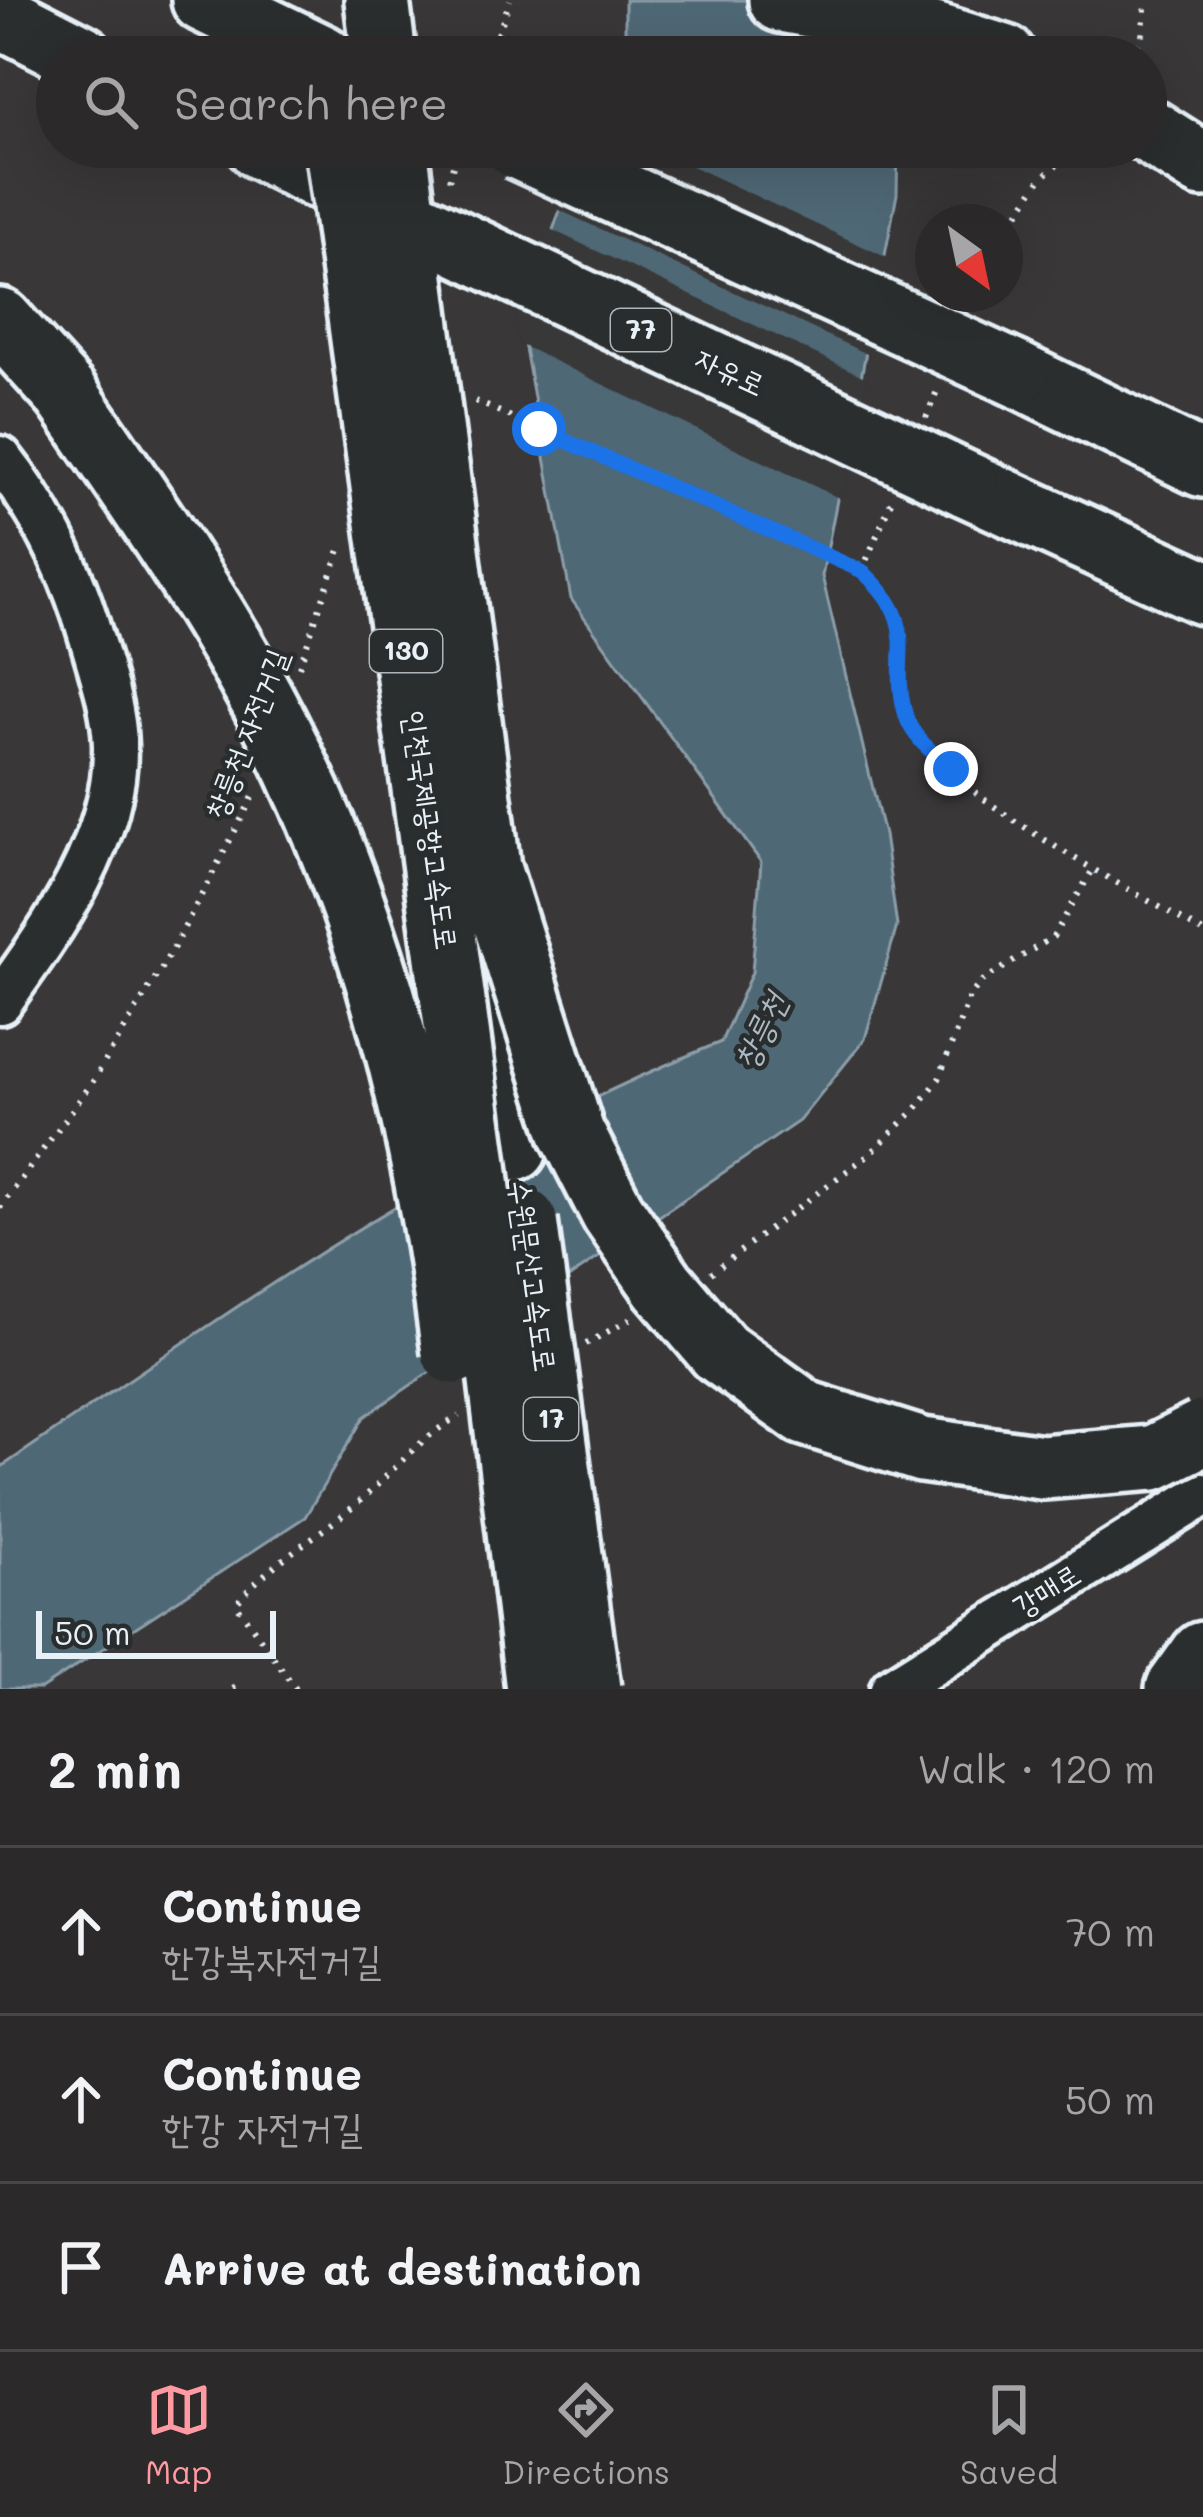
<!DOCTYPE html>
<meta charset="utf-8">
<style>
body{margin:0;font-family:Mali,"Poor Story",sans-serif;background:#373536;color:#f1f3f6}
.compass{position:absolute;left:915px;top:204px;width:108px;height:108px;border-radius:50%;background:#2b292a;box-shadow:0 12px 48px #0002;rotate:147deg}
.scale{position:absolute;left:36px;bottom:30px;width:240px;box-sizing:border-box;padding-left:12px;border:6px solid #e8f1f8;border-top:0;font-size:33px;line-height:42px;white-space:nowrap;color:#e8f1f8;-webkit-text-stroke:9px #2a2d2e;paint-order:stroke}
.stop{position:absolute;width:36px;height:36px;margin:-27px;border:9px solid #1a73e8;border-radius:50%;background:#fff}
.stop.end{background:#1a73e8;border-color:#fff;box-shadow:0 3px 12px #0008}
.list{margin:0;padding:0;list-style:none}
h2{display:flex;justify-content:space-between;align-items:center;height:156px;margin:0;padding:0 48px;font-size:51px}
h2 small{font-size:39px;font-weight:400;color:#a6a6a8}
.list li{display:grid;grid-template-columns:78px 1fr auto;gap:36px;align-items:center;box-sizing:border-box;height:168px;padding:0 48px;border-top:3px solid #474547}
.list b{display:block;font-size:45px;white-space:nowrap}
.list p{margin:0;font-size:39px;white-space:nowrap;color:#a6a6a8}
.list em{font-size:39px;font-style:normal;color:#a6a6a8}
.icon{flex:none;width:66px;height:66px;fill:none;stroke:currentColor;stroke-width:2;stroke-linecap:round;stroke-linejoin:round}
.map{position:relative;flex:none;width:1203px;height:1689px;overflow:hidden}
.search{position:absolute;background:#2b292a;box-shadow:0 12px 48px #0002;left:36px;right:36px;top:36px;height:132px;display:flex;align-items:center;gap:30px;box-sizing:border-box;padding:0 42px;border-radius:66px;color:#a6a6a8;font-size:45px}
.sheet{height:660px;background:#2b292a}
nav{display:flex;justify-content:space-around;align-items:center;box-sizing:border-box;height:168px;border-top:3px solid #474547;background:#2b292a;font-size:33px;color:#a6a6a8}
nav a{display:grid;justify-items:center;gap:6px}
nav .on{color:#ff9aa2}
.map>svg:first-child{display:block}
.water{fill:#4f6774;stroke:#8c9ea9;stroke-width:3}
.pier{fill:#393738}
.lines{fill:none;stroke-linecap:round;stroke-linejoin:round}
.minor-casing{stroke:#e8f1f8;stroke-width:51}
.highway-casing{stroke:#e8f1f8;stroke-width:72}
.path{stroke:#e8f1f8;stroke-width:6;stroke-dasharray:3 9;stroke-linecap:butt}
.minor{stroke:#2a2d2e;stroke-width:42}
.highway{stroke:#2a2d2e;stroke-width:63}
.highway-bridge-casing{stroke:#e8f1f8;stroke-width:72;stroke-linecap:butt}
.highway-bridge{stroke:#2a2d2e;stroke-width:63}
.route{stroke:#1a73e8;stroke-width:15}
.labels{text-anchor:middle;stroke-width:9;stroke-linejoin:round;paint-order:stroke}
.shield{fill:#2a2d2e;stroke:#afb6bb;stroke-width:3}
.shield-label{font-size:27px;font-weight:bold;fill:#e8f1f8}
.street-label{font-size:30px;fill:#e8f1f8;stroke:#2a2d2e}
.water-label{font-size:33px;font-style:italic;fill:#abbac3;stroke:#2a2d2e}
</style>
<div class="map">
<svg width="1203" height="1689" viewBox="0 0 1203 1689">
<rect width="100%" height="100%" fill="#393738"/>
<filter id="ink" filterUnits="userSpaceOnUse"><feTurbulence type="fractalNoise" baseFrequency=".00833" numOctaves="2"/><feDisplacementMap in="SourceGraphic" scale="24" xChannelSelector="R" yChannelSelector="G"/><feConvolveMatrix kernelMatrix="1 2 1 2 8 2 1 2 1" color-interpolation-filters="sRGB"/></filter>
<g filter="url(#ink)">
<path class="water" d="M625,0H903L901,57H616L625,32Z
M583,147H898L897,194L822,576L884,835L897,926L865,1039L799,1121L364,1417L305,1517L41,1689H0V1468C231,1310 460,1146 721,1042L752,972L761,862L571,599L520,321Z"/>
<path class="pier" d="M577,147H651L890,259L871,356L555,208Z
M548,228L867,378L843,500L519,344L515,319Z"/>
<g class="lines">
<g class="minor-casing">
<path id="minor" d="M0,458C43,512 72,571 91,637C101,671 114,709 115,745C117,840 53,928 0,1002
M892,1689L1203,1495"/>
</g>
<g class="highway-casing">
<path id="highway" d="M204,0L322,57
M377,0L384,57
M781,0L876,17L1004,57
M0,15L82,57
M1146,129L1203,165
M260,147L317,176
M0,321L66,394
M1016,374L1203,465
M966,484L1203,592
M494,930L515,1149
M1178,1689L1203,1654"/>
</g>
<path class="path" d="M490,57L510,0
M1132,57L1142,37L1146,0
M449,180L458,147
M1005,233L1040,180L1077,147
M475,401L862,571C930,631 882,666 910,723C945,796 1130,888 1203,932
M926,418L939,386
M862,571L893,497
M299,667L342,544
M0,1208L92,1083L174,947L255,793
M711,1273L872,1152L916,1109L939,1079L969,997L982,981L1053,937L1095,866
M586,1344L632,1318
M233,1689L239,1685
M296,1689L236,1604C271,1561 318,1537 359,1502C394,1471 418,1439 459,1416"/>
<use href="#minor" class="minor"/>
<use href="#highway" class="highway"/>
<g class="highway-bridge-casing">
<path id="highway-bridge" d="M337,147L474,1156L538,1689
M395,147L488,868L572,1133L613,1213L663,1285L720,1352L805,1413L922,1450L1042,1467L1153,1458L1203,1433
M518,147L1016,374
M373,203L966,484
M66,394C140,501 215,608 275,724C376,921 426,1134 454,1352
M525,1221L588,1689"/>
</g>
<use href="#highway-bridge" class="highway-bridge"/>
</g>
</g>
<g class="lines" filter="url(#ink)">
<path class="route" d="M539,429L862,571C927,629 886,656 907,719C914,739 936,755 951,769"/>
</g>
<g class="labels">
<g class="shield">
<rect x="611" y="309" width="60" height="42" rx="9"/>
<rect x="370" y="630" width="72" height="42" rx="9"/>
<rect x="524" y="1398" width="54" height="42" rx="9"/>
</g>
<g class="shield-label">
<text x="641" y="339">77</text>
<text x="406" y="660">130</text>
<text x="551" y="1428">17</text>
</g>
<g class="street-label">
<text transform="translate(730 372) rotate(25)" y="10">자유로</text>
<text transform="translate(247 734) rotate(-69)" y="10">창릉천 자전거길</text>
<text transform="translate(430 830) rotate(82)" y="10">인천국제공항고속도로</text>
<text transform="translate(532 1276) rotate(82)" y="10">수원문산고속도로</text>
<text transform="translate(1047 1591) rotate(-32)" y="10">강매로</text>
</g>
<g class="water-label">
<text transform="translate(760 1031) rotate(-64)" y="12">창릉천</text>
</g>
</g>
</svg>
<svg class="compass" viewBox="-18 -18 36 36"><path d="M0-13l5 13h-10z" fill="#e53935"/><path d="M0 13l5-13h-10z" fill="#a6a6a8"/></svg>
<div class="scale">50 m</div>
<div class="stop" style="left:539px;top:429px"></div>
<div class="stop end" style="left:951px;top:769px"></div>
<div class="search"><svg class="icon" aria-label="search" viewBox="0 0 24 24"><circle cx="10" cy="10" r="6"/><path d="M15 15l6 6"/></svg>Search here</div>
</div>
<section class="sheet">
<h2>2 min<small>Walk · 120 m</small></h2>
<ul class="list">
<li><svg class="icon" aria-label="ahead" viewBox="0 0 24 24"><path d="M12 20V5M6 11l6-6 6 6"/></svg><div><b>Continue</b><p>한강북자전거길</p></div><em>70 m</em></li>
<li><svg class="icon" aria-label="ahead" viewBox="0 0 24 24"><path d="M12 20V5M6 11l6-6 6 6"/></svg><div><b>Continue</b><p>한강 자전거길</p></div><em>50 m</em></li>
<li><svg class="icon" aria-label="arrive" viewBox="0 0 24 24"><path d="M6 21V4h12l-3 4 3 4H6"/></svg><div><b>Arrive at destination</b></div></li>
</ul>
</section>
<nav>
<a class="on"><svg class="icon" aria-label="map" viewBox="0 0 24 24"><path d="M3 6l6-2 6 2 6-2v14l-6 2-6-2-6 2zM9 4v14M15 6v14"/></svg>Map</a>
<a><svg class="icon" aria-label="directions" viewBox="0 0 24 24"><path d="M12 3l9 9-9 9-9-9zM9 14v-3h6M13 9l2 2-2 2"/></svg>Directions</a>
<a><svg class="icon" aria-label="saved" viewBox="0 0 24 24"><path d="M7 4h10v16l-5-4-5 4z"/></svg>Saved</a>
</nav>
